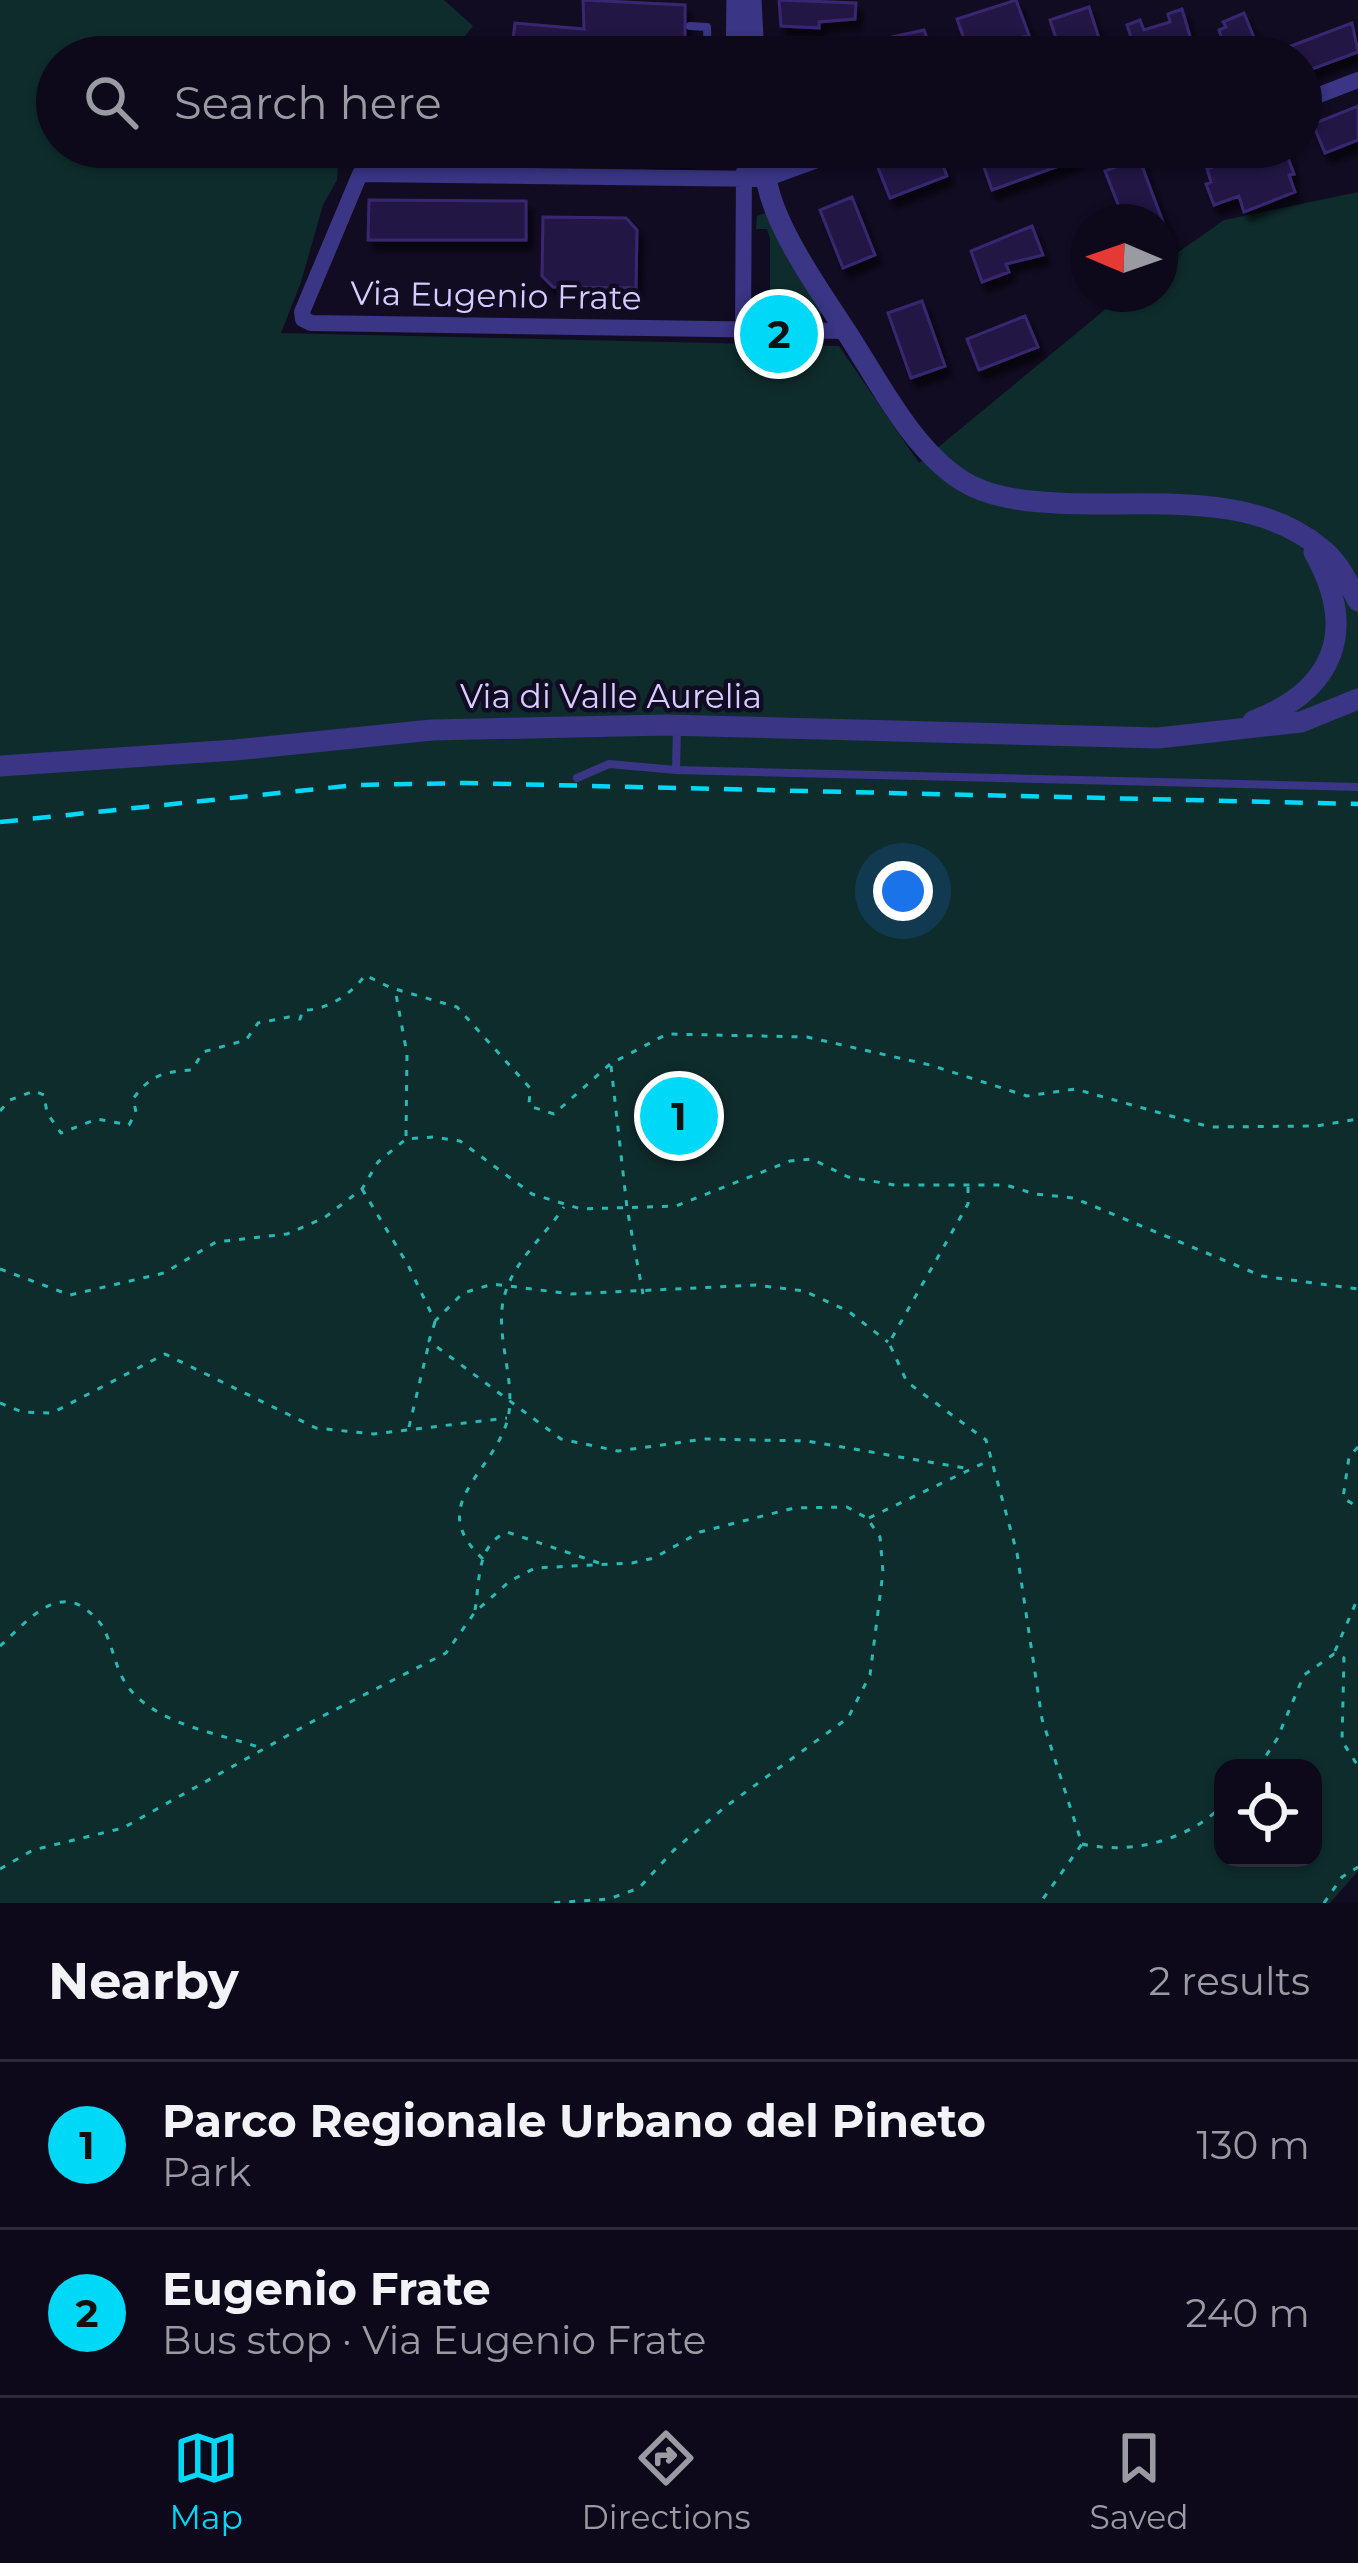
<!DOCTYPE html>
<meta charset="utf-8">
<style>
body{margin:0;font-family:Montserrat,sans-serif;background:#1b1727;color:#f1f3f6}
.controls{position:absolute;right:36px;bottom:36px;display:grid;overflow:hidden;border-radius:24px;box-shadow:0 3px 9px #0004}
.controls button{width:108px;height:108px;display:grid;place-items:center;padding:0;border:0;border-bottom:3px solid #2d2a39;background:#0d091a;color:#f1f3f6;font:60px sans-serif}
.compass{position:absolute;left:1070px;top:204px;width:108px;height:108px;border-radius:50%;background:#0d091a;box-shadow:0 3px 9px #0004;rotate:272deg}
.you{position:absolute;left:903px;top:891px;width:42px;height:42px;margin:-30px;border:9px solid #fff;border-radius:50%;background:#1a73e8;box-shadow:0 0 0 18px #1a73e833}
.badge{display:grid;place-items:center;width:78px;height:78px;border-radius:50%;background:#00d8f8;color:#111;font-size:39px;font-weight:700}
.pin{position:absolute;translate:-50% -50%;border:6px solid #fff;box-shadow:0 3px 12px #0006}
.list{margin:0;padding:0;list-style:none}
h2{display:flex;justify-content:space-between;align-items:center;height:156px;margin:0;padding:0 48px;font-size:51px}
h2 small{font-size:39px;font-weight:400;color:#9a9aa2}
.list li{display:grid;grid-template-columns:78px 1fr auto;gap:36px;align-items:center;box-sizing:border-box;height:168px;padding:0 48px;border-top:3px solid #2d2a39}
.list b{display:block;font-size:45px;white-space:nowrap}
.list p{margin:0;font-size:39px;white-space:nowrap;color:#9a9aa2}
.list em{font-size:39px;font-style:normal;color:#9a9aa2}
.icon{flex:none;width:66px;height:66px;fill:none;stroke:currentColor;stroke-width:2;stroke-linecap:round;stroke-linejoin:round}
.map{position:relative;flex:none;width:1358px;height:1903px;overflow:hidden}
.search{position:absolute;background:#0d091a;box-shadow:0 3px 9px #0004;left:36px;right:36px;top:36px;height:132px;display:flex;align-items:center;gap:30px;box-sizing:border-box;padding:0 42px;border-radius:66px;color:#9a9aa2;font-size:45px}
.sheet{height:492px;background:#0d091a}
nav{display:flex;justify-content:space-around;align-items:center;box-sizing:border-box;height:168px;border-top:3px solid #2d2a39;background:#0d091a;font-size:33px;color:#9a9aa2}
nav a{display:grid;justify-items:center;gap:6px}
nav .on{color:#00d8f8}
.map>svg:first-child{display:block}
.green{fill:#0f2c2c;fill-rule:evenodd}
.building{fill:#221744;stroke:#392871;stroke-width:3;filter:url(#shadow)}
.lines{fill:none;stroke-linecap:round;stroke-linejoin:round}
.path{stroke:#28b9b4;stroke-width:3;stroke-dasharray:6 9;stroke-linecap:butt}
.service{stroke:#3a3584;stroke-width:8}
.minor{stroke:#3a3584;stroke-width:16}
.tertiary{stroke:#3a3584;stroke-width:21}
.rail{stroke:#00d8f8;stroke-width:4.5;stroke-dasharray:18 15;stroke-linecap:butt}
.labels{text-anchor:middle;stroke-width:9;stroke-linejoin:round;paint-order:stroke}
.street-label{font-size:33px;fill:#d5cdff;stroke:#110c22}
</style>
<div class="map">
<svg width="1358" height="1903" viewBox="0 0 1358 1903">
<defs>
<filter id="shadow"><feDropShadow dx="5.5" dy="9" stdDeviation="3" flood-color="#0009"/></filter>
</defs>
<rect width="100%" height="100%" fill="#110c22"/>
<path class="green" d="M0,0H444L473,26L448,57H57V147H398L396,154C374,162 354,156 338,165L337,180L323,205L301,282L281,333L839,346L919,463L1124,294H1160V265L1224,220L1358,192V1871L1330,1903H0ZM1223,1768H1313V1858H1223Z
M765,213L822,313L818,319L812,317L811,305L770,304L769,317H757V302L770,301V238L767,229H756L757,216Z"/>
<path class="building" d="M583,0L685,5V40H679L678,57L609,50V57H505V39H513L515,23L584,29Z
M779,0L856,3L855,19L819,22V28L781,26Z
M1016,0L1029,35L970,56L957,19Z
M1089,7L1105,57H1062L1050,20Z
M1182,9L1195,53L1182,57H1170L1169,53L1161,57H1137L1127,25L1140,20L1144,30L1170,22L1168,14Z
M1244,13L1262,57H1227L1219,30L1226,27L1223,22Z
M1352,23L1358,52L1301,73V57H1295L1291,46Z
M924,30L934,57H894L887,38Z
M466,51H493V57H463Z
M1358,106V140L1325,153L1313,124Z
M556,147H633V150L556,149Z
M643,147H689V150L687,158H643Z
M923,147H935L947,176L890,198L877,165Z
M1004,147H1073L1078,159L992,190L980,156Z
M1265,147H1284L1294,174L1289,175L1295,192L1244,212L1239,196L1214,205L1206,184L1211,182L1207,169Z
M1139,158L1172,246L1160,250V222H1125L1105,171Z
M852,197L875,255L843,268L820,210Z
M369,200L526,201V240H368Z
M543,217L626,218L637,230L636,288L553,287L542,276Z
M1032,226L1043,255L1006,264L1009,272L982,282L971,251Z
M922,301L945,366L911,378L888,313Z
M1025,316L1038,347L979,370L967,339Z"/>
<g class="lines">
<path class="path" d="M611,1066L627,1208L643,1294
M0,1111L10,1100L34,1091L44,1095L47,1113L61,1133L97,1119L129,1125L136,1112L133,1099C150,1075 163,1072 192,1070L203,1052L246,1040L258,1023L289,1017L300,1019L303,1010C326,1011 352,994 365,975L393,989
M406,1136L407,1054L395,989L457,1007L530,1088L529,1106L554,1114L610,1064L667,1034L807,1037L930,1065L1027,1096L1075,1089L1210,1127L1316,1126L1358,1119
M968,1187V1204L889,1343L907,1382L986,1440L1017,1553L1042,1719L1082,1844L1040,1903
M362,1189L408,1265L435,1321L463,1293L493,1284L571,1294L756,1285L804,1291L848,1311L888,1342
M0,1269L70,1295L164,1273L216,1242L287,1234L324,1218L362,1189L378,1162L406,1139L433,1137L460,1141L532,1194L581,1209L676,1206L790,1161L812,1159L848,1177L895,1185H1006L1035,1194L1074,1198L1262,1276L1358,1289
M435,1322L429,1341L561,1439L618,1451L705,1439L807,1441L970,1469
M0,1403L22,1412L52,1413L165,1354L316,1428L374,1434L507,1418
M409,1427L429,1343
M1358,1447L1349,1457L1343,1498L1358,1507
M869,1518L990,1460
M483,1559C428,1508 484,1479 504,1430C520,1394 498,1348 502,1309C506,1267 542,1240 564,1207
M475,1610C480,1581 476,1545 507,1532L605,1565
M0,1646C22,1627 53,1586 84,1608C95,1616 103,1624 107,1636C116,1658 117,1676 134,1694C167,1727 219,1733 261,1748
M1335,1651L1358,1598
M1258,1768L1277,1739L1304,1675L1334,1654L1344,1658L1342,1741L1358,1766
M1082,1844C1131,1855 1187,1841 1223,1805
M0,1869L33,1850L123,1828L317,1719L446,1653L475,1612L510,1581L535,1568L632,1563L654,1558L700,1532L794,1508L847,1507L867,1518L880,1537L883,1572L870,1675L848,1718L725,1807L674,1850L639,1888L609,1899L550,1903
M1324,1903L1342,1877L1358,1867"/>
<path class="service" d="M690,26L707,27L708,57
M1164,147L1169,159L1201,147
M677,727L676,770L1358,787
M577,778L609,764L676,770"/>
<path class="minor" d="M1301,102L1358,80
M743,327L744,172
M846,331L311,323L303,319L302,312L360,174L765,179L853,147"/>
<path class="tertiary" d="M751,0L754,57
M736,57L737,0
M743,147L765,179
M763,147C764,159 764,172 767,183C777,232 822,294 849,336C880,384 912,448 961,480C989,498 1024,501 1057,503C1144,508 1251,489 1322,549C1339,562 1348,583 1358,601
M1253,721C1335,690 1358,630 1314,552
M0,766L235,750L432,730L666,725L1158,738L1301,722L1358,699"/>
<path class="rail" d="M0,822L356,785L466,783L1358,804"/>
</g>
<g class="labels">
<g class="street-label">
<text transform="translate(496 295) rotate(1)" y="12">Via Eugenio Frate</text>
<text x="611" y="708">Via di Valle Aurelia</text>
</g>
</g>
</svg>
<div class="controls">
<button><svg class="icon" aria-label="locate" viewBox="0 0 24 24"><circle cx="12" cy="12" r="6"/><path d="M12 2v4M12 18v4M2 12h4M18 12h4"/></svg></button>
</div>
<svg class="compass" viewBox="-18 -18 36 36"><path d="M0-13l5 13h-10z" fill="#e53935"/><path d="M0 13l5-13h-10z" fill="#9a9aa2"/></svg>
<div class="you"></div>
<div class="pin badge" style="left:679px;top:1116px">1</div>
<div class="pin badge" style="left:779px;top:334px">2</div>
<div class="search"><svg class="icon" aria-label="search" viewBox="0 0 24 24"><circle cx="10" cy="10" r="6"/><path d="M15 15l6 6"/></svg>Search here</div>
</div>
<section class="sheet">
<h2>Nearby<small>2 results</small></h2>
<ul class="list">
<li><span class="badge">1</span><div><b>Parco Regionale Urbano del Pineto</b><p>Park</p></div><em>130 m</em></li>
<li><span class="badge">2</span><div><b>Eugenio Frate</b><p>Bus stop · Via Eugenio Frate</p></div><em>240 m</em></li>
</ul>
</section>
<nav>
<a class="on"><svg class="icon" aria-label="map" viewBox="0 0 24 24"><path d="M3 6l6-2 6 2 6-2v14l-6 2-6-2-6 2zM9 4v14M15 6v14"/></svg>Map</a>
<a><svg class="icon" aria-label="directions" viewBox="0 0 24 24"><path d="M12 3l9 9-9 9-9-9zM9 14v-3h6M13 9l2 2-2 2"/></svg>Directions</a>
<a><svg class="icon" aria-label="saved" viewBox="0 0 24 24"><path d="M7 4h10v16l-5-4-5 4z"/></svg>Saved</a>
</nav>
